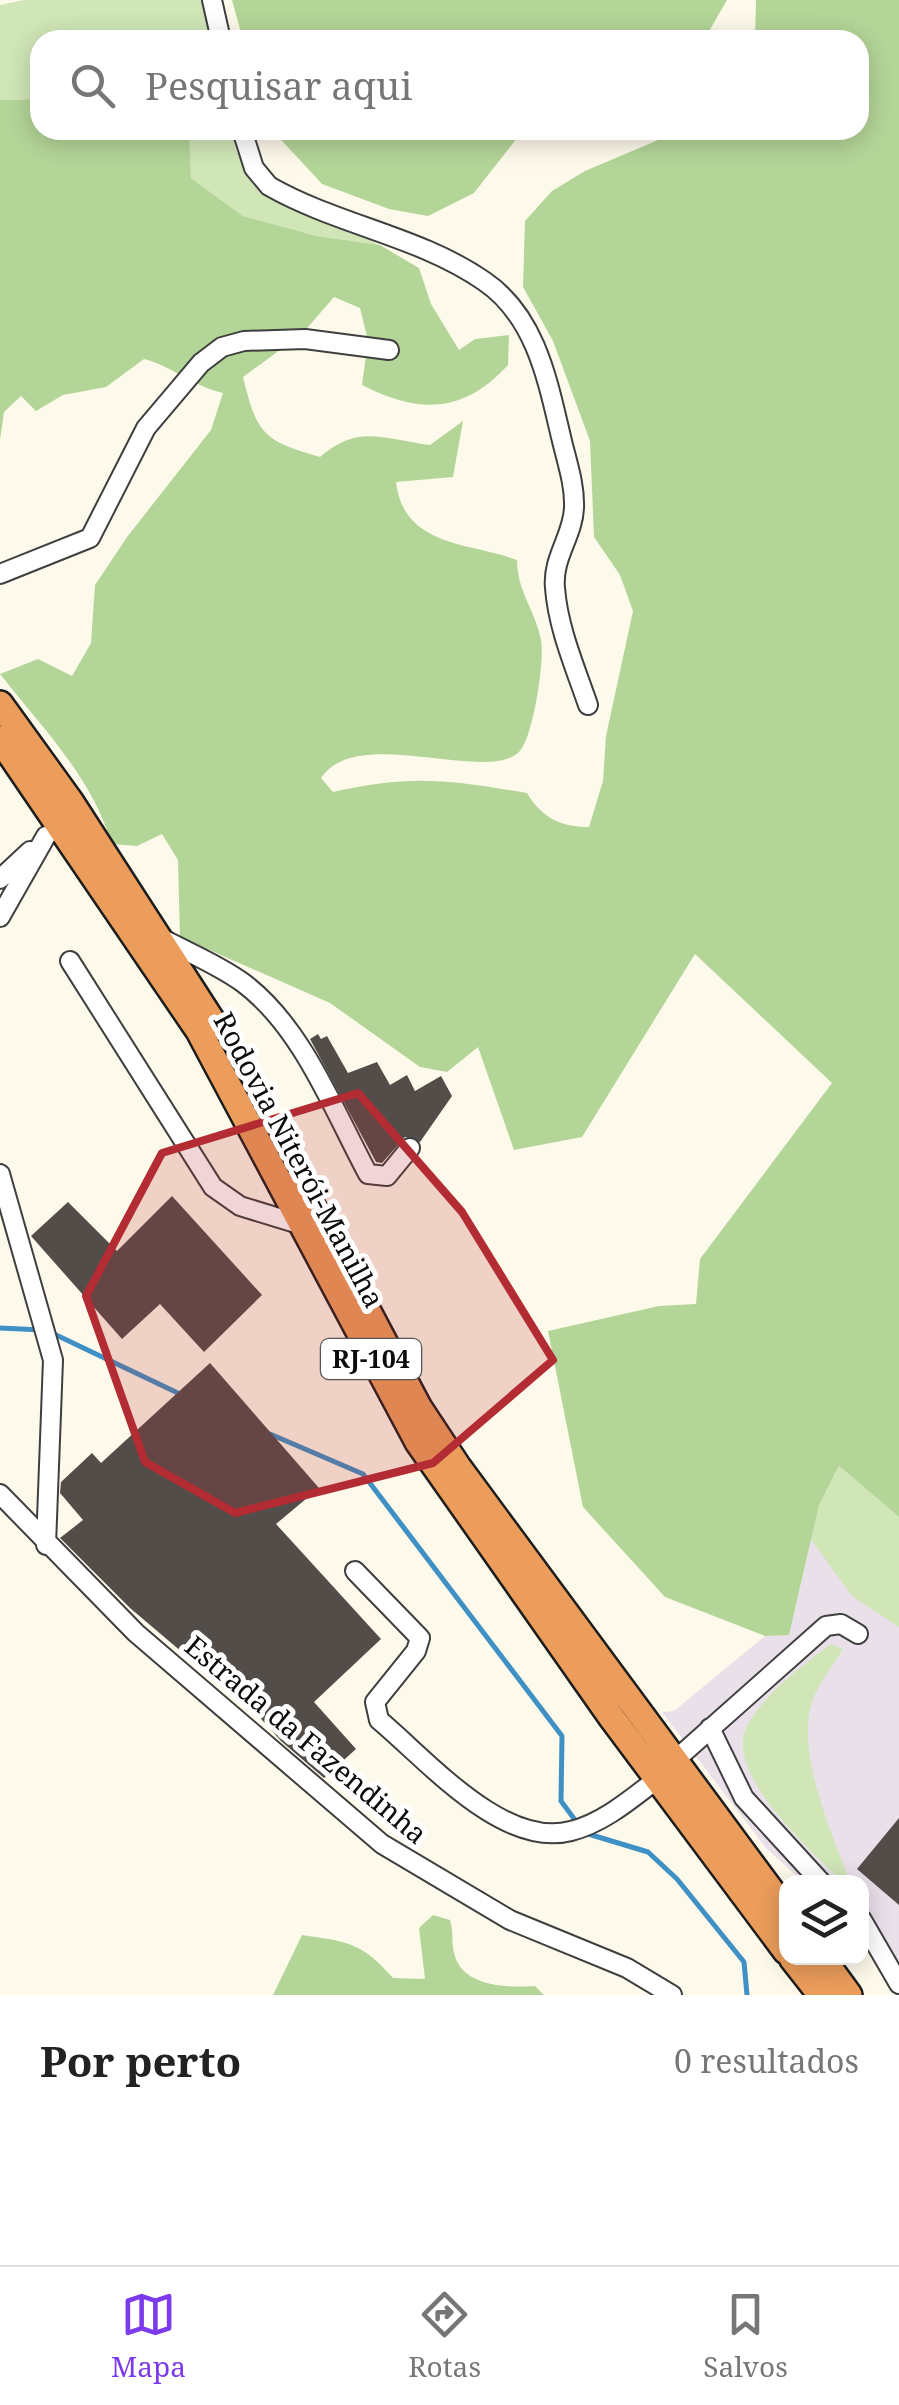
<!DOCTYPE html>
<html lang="pt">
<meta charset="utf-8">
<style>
body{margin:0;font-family:"Noto Serif",serif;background:#f6f6f6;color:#222}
.controls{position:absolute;right:30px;bottom:30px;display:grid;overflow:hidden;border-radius:20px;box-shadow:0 5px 25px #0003}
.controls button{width:90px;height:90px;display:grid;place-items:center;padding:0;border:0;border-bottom:2px solid #e0e0e0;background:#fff;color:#222;font:50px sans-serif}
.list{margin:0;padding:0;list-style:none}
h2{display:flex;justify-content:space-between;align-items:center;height:130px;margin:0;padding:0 40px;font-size:42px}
h2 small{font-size:32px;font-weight:400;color:#767676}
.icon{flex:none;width:55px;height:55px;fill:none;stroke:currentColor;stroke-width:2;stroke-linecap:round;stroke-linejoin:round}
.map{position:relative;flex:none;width:899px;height:1995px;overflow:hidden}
.search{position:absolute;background:#fff;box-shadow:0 5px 25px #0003;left:30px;right:30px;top:30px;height:110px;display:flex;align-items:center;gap:25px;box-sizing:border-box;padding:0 35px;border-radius:30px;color:#767676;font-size:38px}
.sheet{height:270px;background:#fff}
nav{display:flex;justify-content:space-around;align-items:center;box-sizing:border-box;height:140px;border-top:2px solid #e0e0e0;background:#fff;font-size:28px;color:#767676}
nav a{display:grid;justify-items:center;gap:5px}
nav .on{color:#7c3aed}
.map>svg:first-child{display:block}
.industrial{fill:#e9e0ea}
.green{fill:#d0e6b7}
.forest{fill:#b4d598}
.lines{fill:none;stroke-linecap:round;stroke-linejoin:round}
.stream{stroke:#3e90c5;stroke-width:5}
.building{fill:#534d49}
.minor-casing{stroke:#3f3f3f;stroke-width:22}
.highway-casing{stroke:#1d1d1d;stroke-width:30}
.minor{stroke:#fff;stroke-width:18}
.highway{stroke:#ec9d5b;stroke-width:25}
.marked{fill:#b32c33;fill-opacity:0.2;stroke:#b32c33;stroke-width:8;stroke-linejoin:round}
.labels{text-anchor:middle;stroke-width:10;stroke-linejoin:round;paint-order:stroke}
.shield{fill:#fff;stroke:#555;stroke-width:2.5}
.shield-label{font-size:25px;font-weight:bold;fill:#0c0c0c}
.street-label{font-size:28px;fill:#0c0c0c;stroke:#fff}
</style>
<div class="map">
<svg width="899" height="1995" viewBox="0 0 899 1995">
<rect width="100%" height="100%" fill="#fefaeb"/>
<path class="industrial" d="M819,1505L899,1517V1976L862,1938V1882H803L766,1848L662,1712L674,1711L765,1636L789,1635Z"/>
<path class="green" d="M24,0H206L214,40H40V99L0,100V5Z
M189,130H232L236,150L252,178L380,245L317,236L243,216L191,178Z
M839,1466L899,1517V1627L852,1596L810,1538L819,1505Z
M831,1644L843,1649C833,1665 818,1684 812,1702C795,1751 833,1836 850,1882H843C812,1852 739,1787 743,1740C746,1708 806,1662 831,1644Z"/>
<path class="forest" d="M232,0H727L704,40H243Z
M756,0H899V1517L839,1466L819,1505L789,1635L765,1636L665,1597L583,1507L548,1331L659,1306L696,1304L700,1259L832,1083L695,954L582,1137L514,1150L478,1047L447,1072L420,1067L330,1003L180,937L178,860L162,834L137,846L112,844C91,776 44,730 0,674L38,659L72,676L91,643L95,585L127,537L211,430L223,393C192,386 174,367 144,359L106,387L63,395L36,411L21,396L4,412L0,440V100L40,99V130H189L191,178L243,216L317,236L380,245L419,268L431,304L459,350L475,339L509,335L508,365C463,414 419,414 362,385L368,341L360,308L334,297L302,334L243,377C257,435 264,441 320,457C359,424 383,439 430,445L463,421L453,477L396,482C404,548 470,542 517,560C517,591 536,612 541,640C545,660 533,739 519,752C486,784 356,724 321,778L333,792C410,774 450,780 527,793C542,818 561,827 589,827L603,781L606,736L633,611L620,575L594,537L590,441L553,341L523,287L525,221L552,191L585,171L682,130H859V40H755Z
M272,130H531L517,138L474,193L428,216L389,209L322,184Z
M433,1915L450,1920C454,1932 451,1941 454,1952C460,1987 508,1988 535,1986L544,1995H273L302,1935C349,1942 361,1942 393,1978L425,1979L419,1928Z"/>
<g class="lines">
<path class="stream" d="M0,1328L42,1330
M52,1333L182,1395
M270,1434L363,1474L562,1736L561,1801L578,1824
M585,1833L648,1852L677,1879L744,1962L747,1995"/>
</g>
<path class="building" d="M318,1034L321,1039L327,1036L348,1073L377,1062L390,1085L407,1075L415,1091L441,1076L452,1096L420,1142L405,1137L382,1163L376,1162L310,1039Z
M172,1196L262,1295L204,1352L160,1304L122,1339L31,1236L68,1202L117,1251Z
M210,1363L319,1488L276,1524L381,1639L314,1702L356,1749L324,1778L281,1741L216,1669L209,1675L130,1608L60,1538L83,1520L60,1493L61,1482L92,1453L101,1463Z
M899,1818V1905L857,1869Z"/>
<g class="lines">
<g class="minor-casing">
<path id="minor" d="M212,0L221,40
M242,130L254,168L269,186C337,225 419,236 484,281C537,317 548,383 562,441C567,462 575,485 574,508C573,536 552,558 555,588C558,628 575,667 588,705
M0,574L90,538L146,428L201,363L222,347L244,341L305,339L389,350
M0,879L30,851
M0,917L46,836
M161,938C187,952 217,964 242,982C302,1026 334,1111 368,1174L387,1176L410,1148
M70,961L213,1187L240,1206L302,1225
M0,1174L53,1360L46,1545
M0,1494L136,1633L382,1844L510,1920L627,1968L672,1995
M355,1571L420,1638L416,1651L375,1702L379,1720C427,1760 503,1849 571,1831C603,1823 631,1799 656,1780
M710,1728L744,1798L821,1882
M673,1762L826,1626L841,1624L858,1634
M862,1920L899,1984"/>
</g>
<g class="highway-casing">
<path id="highway" d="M0,704L70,801L214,1024
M0,739L199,1031L418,1442L612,1718L786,1951
M302,1187L419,1408L458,1467L786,1911
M792,1958L821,1995
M822,1958L849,1995"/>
</g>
<use href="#minor" class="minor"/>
<use href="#highway" class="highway"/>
</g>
<path class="marked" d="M358,1093L462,1212L553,1360L433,1463L235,1513L145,1462L86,1296L162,1153Z"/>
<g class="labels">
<rect class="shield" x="321" y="1339" width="100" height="40" rx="8"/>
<g class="shield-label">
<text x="371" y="1368">RJ-104</text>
</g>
<g class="street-label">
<text transform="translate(299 1160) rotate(62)" y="10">Rodovia Niterói-Manilha</text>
<text transform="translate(306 1740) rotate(40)" y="10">Estrada da Fazendinha</text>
</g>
</g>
</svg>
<div class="controls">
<button><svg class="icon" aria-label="layers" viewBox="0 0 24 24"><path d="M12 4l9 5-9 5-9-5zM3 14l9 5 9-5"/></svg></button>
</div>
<div class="search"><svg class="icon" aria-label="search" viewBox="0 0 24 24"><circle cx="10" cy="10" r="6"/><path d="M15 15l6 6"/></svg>Pesquisar aqui</div>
</div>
<section class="sheet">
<h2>Por perto<small>0 resultados</small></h2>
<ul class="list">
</ul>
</section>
<nav>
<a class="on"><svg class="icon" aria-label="map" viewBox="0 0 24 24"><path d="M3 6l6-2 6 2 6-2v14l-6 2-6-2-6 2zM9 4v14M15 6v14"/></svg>Mapa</a>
<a><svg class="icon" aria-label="directions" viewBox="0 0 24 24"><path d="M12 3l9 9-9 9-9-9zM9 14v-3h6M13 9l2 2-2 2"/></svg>Rotas</a>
<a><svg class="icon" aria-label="saved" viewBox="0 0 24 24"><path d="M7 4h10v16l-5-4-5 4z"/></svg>Salvos</a>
</nav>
